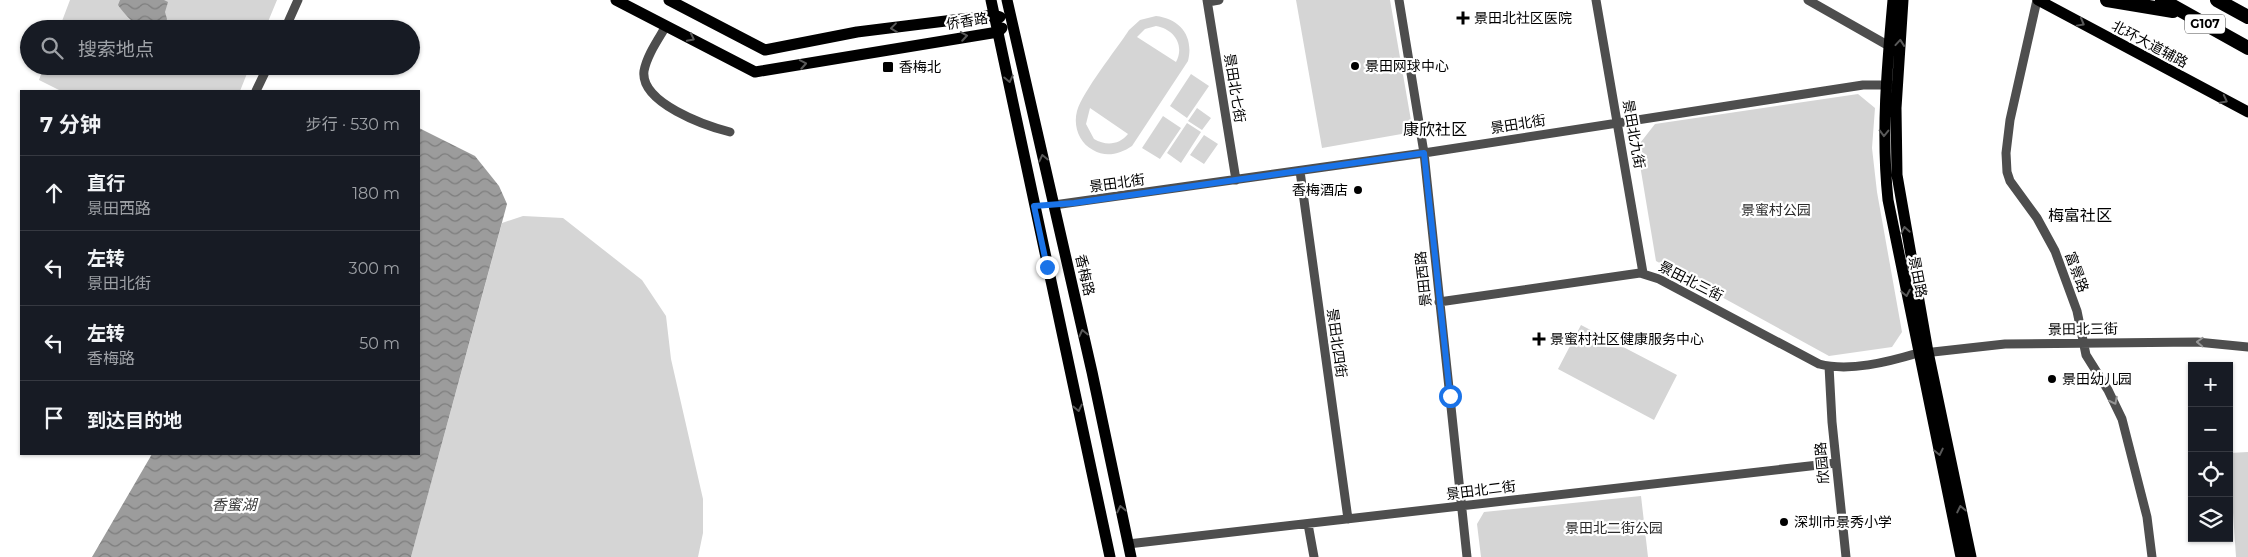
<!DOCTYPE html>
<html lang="zh">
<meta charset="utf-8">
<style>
body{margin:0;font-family:Montserrat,"Noto Sans SC",sans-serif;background:#20242c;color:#f1f3f6}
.controls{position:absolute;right:15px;bottom:15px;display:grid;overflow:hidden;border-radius:0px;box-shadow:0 1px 4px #0004}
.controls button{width:45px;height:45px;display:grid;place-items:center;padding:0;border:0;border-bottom:1px solid #363941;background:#171b24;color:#f1f3f6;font:25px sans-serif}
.stop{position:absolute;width:15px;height:15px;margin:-11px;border:4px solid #1a73e8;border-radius:50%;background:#fff}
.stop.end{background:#1a73e8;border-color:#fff;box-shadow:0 1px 5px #0008}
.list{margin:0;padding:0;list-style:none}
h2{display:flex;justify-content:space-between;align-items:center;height:65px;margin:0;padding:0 20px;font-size:21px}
h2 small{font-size:16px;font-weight:400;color:#9ea1a6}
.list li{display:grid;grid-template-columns:32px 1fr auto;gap:15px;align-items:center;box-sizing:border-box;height:75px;padding:0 20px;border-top:1px solid #363941}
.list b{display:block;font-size:19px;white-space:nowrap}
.list p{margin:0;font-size:16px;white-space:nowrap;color:#9ea1a6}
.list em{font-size:16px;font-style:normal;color:#9ea1a6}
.icon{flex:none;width:28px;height:28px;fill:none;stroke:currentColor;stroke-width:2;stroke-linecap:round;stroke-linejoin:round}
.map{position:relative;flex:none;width:2248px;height:557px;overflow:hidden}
.search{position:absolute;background:#171b24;box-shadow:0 1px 4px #0004;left:20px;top:20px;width:400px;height:55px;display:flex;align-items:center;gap:12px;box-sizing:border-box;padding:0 18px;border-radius:28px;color:#9ea1a6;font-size:19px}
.panel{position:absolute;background:#171b24;box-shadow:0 1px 4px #0004;left:20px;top:90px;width:400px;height:365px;border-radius:0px}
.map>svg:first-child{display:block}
.green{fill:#d5d5d5;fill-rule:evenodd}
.water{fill:url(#water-waves)}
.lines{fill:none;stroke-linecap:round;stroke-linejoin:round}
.minor{stroke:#4e4e4e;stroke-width:9}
.major{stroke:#000;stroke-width:11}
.highway{stroke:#000;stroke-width:14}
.oneway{stroke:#595959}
.oneway2{stroke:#959595}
.route{stroke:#1a73e8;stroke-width:6}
.poi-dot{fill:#000;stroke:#fff;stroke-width:2}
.labels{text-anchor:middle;stroke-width:4.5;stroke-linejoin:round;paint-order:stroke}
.shield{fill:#fff;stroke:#4c4c4c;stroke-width:1}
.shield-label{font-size:12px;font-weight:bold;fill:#000}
.poi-label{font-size:14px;fill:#000;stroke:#fff;text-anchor:start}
.street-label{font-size:14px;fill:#000;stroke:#fff}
.park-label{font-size:14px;fill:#2c2c2c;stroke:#fff}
.water-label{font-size:15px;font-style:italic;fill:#3d3d3d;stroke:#fff}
.quarter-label{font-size:16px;fill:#000;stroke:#fff}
</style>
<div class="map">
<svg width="2248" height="557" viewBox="0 0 2248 557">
<defs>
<pattern id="water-waves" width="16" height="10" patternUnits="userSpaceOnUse" patternTransform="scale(1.25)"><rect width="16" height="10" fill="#9c9c9c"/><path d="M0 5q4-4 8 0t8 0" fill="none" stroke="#7d7d7d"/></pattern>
</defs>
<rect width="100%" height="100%" fill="#fff"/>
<path class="green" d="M70,0H277L265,29H59Z
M1296,0H1390L1413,132L1322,148Z
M1156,16C1181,19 1194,37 1188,61L1132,146C1120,154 1106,158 1093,150C1079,143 1073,126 1077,111C1083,91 1116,50 1129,30L1140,20ZM1156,26C1174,29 1185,45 1176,62L1137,37L1145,29ZM1090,108L1128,134C1119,145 1106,146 1094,139L1086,124Z
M44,66H250L240,91H61L39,80Z
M1191,74L1209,86L1187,118L1170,106Z
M1858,94L1875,108L1872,148L1877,192L1902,332L1892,347L1829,356L1656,261L1637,147L1655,124Z
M1197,108L1211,118L1202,130L1188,121Z
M1163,116L1181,128L1160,159L1142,148Z
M1187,123L1201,132L1181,163L1167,153Z
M1204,135L1218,144L1204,164L1190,155Z
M523,216L563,218L642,280L666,316L671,359L703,499V533L698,557H411L502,223Z
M1581,325L1677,375L1654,420L1558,369Z
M2248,452V557H2236L2229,453Z
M1641,496L1648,557H1481L1477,524L1484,512Z"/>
<path class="water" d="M120,0H164L168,2L165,12L167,19L164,29C139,29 132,24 118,5Z
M419,128L475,156L499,186L507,204L411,557H92L152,454H419Z"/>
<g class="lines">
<path class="minor" d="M1207,0L1236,180
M1399,0L1424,153L1467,557
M1596,0L1643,273
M1808,0L1889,46
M2037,0L2010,120L2006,153L2007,172L2010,181L2037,218L2055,251L2077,311L2086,355L2108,390L2122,419L2147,517L2152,557
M1208,2L1219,0
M666,26C658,40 647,55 644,71C640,103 706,126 730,132
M285,29L298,0
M256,91L268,66
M1300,171L1348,519
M1054,205L1424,153L1863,85H1891
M1439,302L1640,273L1659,279L1819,364C1849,372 1888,362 1918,353
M1924,353L2005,344L2197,342L2248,347
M1829,366L1832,422L1846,557
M1308,524L1314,557
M1128,544L1836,463"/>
<path class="major" d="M616,0L755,72L998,32L1002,28
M669,0L765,50L857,32L994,15L1000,17
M991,0L1110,557
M1007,0L1092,372L1131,557
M1893,0C1887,67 1881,133 1888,200L1961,557
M1903,0L1896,108L1897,175L1928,352L1971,557
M2038,0L2248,112"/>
<path class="highway" d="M2107,0L2173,11
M2162,0L2248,48
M2217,0L2248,17"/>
</g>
<defs><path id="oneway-chevron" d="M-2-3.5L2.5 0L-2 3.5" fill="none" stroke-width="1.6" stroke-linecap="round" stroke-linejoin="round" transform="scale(1.25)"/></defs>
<g class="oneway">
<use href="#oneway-chevron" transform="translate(2081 23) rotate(29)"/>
<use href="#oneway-chevron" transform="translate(894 28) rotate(173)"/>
<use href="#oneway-chevron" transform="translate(964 36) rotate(-9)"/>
<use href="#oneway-chevron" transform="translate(691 38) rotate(27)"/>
<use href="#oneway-chevron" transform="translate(1900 43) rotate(-85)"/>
<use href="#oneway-chevron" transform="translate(803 64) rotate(-10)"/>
<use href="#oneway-chevron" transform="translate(1009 79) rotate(78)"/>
<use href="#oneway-chevron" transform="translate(2224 100) rotate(27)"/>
<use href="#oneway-chevron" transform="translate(1884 133) rotate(91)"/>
<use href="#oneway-chevron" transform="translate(1043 158) rotate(-103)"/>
<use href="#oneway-chevron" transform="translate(1905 230) rotate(-100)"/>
<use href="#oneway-chevron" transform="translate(1906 293) rotate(79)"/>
<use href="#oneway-chevron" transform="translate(1083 333) rotate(-103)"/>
<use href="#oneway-chevron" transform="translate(1078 408) rotate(78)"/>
<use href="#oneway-chevron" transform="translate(1939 452) rotate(78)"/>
<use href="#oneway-chevron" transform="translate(1121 509) rotate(-102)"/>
<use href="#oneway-chevron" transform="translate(1961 509) rotate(-102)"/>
</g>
<g class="oneway2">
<use href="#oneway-chevron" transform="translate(2200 342) rotate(-178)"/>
<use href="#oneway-chevron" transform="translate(2114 401) rotate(63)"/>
</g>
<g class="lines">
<path class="route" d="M1047,267L1034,206L1074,203L1424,153L1450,396"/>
</g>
<g class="poi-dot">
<path d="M1460.5 10.5h5v5h5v5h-5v5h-5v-5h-5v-5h5z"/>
<circle cx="1355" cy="66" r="5"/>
<rect x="882" y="61" width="12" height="12" rx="2.5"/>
<circle cx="1358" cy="190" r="5"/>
<path d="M1536.5 331.5h5v5h5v5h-5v5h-5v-5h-5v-5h5z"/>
<circle cx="2052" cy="379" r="5"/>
<circle cx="1784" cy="522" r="5"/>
</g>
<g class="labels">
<rect class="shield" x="2185" y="14.5" width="40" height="19" rx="4"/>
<g class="shield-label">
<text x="2205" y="28">G107</text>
</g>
<g class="poi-label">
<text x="1474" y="23">景田北社区医院</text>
<text x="1365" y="71">景田网球中心</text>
<text x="899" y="72">香梅北</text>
<text x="1348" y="195" text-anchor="end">香梅酒店</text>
<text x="1550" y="344">景蜜村社区健康服务中心</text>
<text x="2062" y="384">景田幼儿园</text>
<text x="1794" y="527">深圳市景秀小学</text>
</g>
<g class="street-label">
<text transform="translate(967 21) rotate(-9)" y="5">侨香路</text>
<text transform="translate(2150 44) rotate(28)" y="5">北环大道辅路</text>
<text transform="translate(1235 88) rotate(81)" y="5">景田北七街</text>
<text transform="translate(1518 124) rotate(-9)" y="5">景田北街</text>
<text transform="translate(1634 134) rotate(80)" y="5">景田北九街</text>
<text transform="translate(1117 183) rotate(-8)" y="5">景田北街</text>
<text transform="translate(2077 272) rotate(70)" y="5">富景路</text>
<text transform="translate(1085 275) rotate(77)" y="5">香梅路</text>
<text transform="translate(1918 277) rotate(79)" y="5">景田路</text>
<text transform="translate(1423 279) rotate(-96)" y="5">景田西路</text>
<text transform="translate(1691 281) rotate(27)" y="5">景田北三街</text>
<text transform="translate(2083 329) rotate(-1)" y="5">景田北三街</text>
<text transform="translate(1337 343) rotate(82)" y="5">景田北四街</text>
<text transform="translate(1822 463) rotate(-95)" y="5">欣园路</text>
<text transform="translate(1481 490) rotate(-7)" y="5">景田北二街</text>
</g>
<g class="park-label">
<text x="1776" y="215">景蜜村公园</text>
<text x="1614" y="533">景田北二街公园</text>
</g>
<g class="water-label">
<text x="234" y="510">香蜜湖</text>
</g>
<g class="quarter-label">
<text x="1435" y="135">康欣社区</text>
<text x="2080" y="221">梅富社区</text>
</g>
</g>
</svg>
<div class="controls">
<button>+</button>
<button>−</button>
<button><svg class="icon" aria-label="locate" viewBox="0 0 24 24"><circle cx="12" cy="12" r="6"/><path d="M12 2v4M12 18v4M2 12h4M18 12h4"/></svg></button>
<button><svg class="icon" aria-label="layers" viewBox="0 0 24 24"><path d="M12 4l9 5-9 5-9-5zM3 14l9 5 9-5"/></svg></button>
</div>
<div class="stop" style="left:1450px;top:396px"></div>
<div class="stop end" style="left:1047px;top:267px"></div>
<div class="search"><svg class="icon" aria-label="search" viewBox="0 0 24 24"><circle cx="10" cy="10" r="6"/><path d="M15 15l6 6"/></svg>搜索地点</div>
<section class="panel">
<h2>7 分钟<small>步行 · 530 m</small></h2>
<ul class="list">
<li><svg class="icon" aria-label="ahead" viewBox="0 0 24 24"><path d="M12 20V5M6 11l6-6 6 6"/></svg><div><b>直行</b><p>景田西路</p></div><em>180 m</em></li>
<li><svg class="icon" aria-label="left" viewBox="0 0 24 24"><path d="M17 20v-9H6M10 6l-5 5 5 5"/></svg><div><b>左转</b><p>景田北街</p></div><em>300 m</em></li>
<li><svg class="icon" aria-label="left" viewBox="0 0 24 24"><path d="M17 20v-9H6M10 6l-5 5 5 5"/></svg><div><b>左转</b><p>香梅路</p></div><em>50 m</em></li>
<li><svg class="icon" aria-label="arrive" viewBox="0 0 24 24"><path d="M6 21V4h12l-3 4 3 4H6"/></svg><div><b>到达目的地</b></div></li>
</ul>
</section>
</div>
